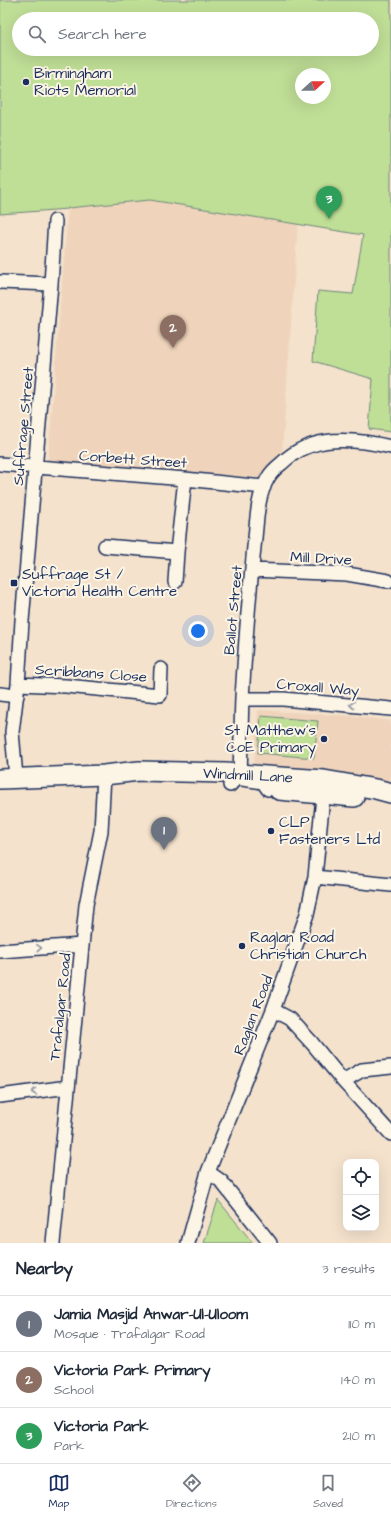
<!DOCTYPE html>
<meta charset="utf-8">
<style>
body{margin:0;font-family:"Architects Daughter",sans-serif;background:#f2f2f3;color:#1f2937}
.controls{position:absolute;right:12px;bottom:12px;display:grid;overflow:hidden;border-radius:8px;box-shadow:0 4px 16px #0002}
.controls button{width:36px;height:36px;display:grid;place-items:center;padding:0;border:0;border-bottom:1px solid #e0e1e3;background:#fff;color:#1f2937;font:20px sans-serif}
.compass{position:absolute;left:295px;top:68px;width:36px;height:36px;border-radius:50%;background:#fff;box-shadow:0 4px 16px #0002;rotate:69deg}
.you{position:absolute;left:198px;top:631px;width:14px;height:14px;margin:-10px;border:3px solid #fff;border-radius:50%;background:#1a73e8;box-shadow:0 0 0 6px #1a73e833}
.badge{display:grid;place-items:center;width:26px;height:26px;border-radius:50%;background:#1b2f5e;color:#fff;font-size:13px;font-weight:700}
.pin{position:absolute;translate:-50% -33px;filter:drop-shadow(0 1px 2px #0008)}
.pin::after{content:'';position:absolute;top:21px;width:14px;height:12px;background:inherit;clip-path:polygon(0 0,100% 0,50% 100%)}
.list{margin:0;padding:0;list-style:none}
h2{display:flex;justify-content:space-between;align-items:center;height:52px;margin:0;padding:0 16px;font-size:17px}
h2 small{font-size:13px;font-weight:400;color:#747a83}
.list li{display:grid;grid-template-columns:26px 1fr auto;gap:12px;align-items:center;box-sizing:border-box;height:56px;padding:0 16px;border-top:1px solid #e0e1e3}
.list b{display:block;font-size:15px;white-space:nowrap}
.list p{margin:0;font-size:13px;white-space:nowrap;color:#747a83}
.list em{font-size:13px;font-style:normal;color:#747a83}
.icon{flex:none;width:22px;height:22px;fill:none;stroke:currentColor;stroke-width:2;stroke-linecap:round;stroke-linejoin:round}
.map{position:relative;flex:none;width:391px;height:1243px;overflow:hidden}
.search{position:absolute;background:#fff;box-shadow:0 4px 16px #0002;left:12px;right:12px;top:12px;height:44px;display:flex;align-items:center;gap:10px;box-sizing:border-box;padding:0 14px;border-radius:22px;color:#747a83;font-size:15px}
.sheet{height:220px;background:#fff}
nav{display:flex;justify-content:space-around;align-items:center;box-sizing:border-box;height:56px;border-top:1px solid #e0e1e3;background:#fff;font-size:11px;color:#747a83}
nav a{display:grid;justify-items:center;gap:2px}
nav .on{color:#1b2f5e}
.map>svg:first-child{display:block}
.built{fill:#efd4bb}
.green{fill:#bfde96;stroke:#6d867a;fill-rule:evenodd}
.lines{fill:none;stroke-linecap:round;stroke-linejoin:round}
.minor-casing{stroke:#1b2f5e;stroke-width:16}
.secondary-casing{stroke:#1b2f5e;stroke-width:22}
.minor{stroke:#fcf5e5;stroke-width:13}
.secondary{stroke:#fcf5e5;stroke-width:19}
.oneway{stroke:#8c92a2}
.poi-dot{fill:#1b2f5e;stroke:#fcf5e5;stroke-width:1.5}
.labels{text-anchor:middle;stroke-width:4;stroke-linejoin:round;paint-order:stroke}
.poi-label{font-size:15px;fill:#1b2f5e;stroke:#fcf5e5;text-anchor:start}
.street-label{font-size:15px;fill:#1b2f5e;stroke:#fcf5e5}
</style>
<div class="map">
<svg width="391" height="1243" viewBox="0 0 391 1243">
<rect width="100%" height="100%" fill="#f4e2cc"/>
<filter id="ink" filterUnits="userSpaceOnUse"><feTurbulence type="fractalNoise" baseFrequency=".025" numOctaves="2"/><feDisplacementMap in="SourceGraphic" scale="8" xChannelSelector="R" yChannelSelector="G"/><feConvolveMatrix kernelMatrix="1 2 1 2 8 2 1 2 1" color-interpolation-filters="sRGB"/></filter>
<g filter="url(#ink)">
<path class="built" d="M150,200L298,224L282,454L260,478L48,460L68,208Z
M258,710L353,716L391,721V782L345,774L254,765Z"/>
<path class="green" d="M0,0H391V432L369,429L373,379L313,361L318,291L353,294L363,235L150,200L68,208V209L0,214ZM19,19H372V49H19ZM301,74H325V98H301Z
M261,716L318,721L314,758L258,753Z
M218,1200L253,1243H204Z"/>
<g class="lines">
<g class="minor-casing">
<path id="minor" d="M0,282L51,284
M0,464L185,479L264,487
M105,546L177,552
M252,570L347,574L388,581
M175,582L177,552L185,479
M18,684L66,686L160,695L161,669
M0,694L17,696
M242,699H283L391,709
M16,777L12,732L18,684L22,621L51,284L55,221
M230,785L240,774
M268,789L263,782L242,779L240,774C241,749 241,723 242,698C245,648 249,597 254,547C257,525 256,498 268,478C271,472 277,467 282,463C312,434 353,438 391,447
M315,877L391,885
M0,951L82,945
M273,1010L290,1019L312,1043L343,1081L391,1134
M343,1081L362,1070L391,1067
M0,1096L68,1087
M208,1172L221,1181L270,1243
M53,1243L86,905L101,831L104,775
M188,1243L208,1172L273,1010L307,914L315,877L324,787"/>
</g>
<g class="secondary-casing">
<path id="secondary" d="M0,779L104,775L139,771L225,773L324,780L376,789L391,793
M279,790L354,797"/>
</g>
<use href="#minor" class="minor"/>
<use href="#secondary" class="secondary"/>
</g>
<defs><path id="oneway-chevron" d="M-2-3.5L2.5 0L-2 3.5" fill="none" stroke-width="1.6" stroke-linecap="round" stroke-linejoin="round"/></defs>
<g class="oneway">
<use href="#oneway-chevron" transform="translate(352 705) rotate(-175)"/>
<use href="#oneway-chevron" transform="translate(39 948) rotate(-4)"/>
<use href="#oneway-chevron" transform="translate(34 1092) rotate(173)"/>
</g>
</g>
<g class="poi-dot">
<circle cx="26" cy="82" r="4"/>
<rect x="10" y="579" width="8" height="8" rx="2"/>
<circle cx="324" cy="739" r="4"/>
<circle cx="271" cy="831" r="4"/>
<circle cx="242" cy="946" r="4"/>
</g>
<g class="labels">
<g class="poi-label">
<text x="34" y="78">Birmingham<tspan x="34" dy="17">Riots Memorial</tspan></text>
<text x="22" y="579">Suffrage St /<tspan x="22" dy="17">Victoria Health Centre</tspan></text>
<text x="316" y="735" text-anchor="end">St Matthew's<tspan x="316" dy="17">CoE Primary</tspan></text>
<text x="279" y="827">CLP<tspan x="279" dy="17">Fasteners Ltd</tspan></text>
<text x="250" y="942">Raglan Road<tspan x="250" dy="17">Christian Church</tspan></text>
</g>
<g class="street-label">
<text transform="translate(23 426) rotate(-85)" y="5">Suffrage Street</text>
<text transform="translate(133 459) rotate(4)" y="5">Corbett Street</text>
<text transform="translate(321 558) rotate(3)" y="5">Mill Drive</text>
<text transform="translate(233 610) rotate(-85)" y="5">Ballot Street</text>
<text transform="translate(91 673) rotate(4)" y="5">Scribbans Close</text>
<text transform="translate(318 687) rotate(5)" y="5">Croxall Way</text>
<text transform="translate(248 775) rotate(3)" y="5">Windmill Lane</text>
<text transform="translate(60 1007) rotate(-84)" y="5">Trafalgar Road</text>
<text transform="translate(253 1015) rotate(-69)" y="5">Raglan Road</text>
</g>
</g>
</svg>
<div class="controls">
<button><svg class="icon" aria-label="locate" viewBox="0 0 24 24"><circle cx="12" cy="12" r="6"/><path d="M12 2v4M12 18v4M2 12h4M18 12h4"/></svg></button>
<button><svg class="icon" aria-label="layers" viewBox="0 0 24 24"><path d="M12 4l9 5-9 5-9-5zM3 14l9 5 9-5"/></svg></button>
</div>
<svg class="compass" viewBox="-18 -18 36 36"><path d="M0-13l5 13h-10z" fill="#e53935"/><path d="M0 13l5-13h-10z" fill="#747a83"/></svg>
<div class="you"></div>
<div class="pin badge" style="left:164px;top:850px;background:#6b7280">1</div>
<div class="pin badge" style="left:173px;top:348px;background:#8d6e63">2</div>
<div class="pin badge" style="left:329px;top:219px;background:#2e9e5b">3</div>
<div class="search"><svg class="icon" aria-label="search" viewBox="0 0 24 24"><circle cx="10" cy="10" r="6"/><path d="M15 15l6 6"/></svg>Search here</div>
</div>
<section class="sheet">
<h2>Nearby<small>3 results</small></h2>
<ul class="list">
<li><span class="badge" style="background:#6b7280">1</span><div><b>Jamia Masjid Anwar-Ul-Uloom</b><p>Mosque · Trafalgar Road</p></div><em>110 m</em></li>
<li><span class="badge" style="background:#8d6e63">2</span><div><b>Victoria Park Primary</b><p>School</p></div><em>140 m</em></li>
<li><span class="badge" style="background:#2e9e5b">3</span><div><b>Victoria Park</b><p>Park</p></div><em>210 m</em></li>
</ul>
</section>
<nav>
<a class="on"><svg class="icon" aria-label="map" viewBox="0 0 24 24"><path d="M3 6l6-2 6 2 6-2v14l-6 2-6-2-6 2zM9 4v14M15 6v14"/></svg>Map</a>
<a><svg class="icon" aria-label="directions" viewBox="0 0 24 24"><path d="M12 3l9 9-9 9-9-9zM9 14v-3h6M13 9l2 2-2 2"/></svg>Directions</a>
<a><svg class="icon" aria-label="saved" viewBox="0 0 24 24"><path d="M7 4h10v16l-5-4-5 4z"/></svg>Saved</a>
</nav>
